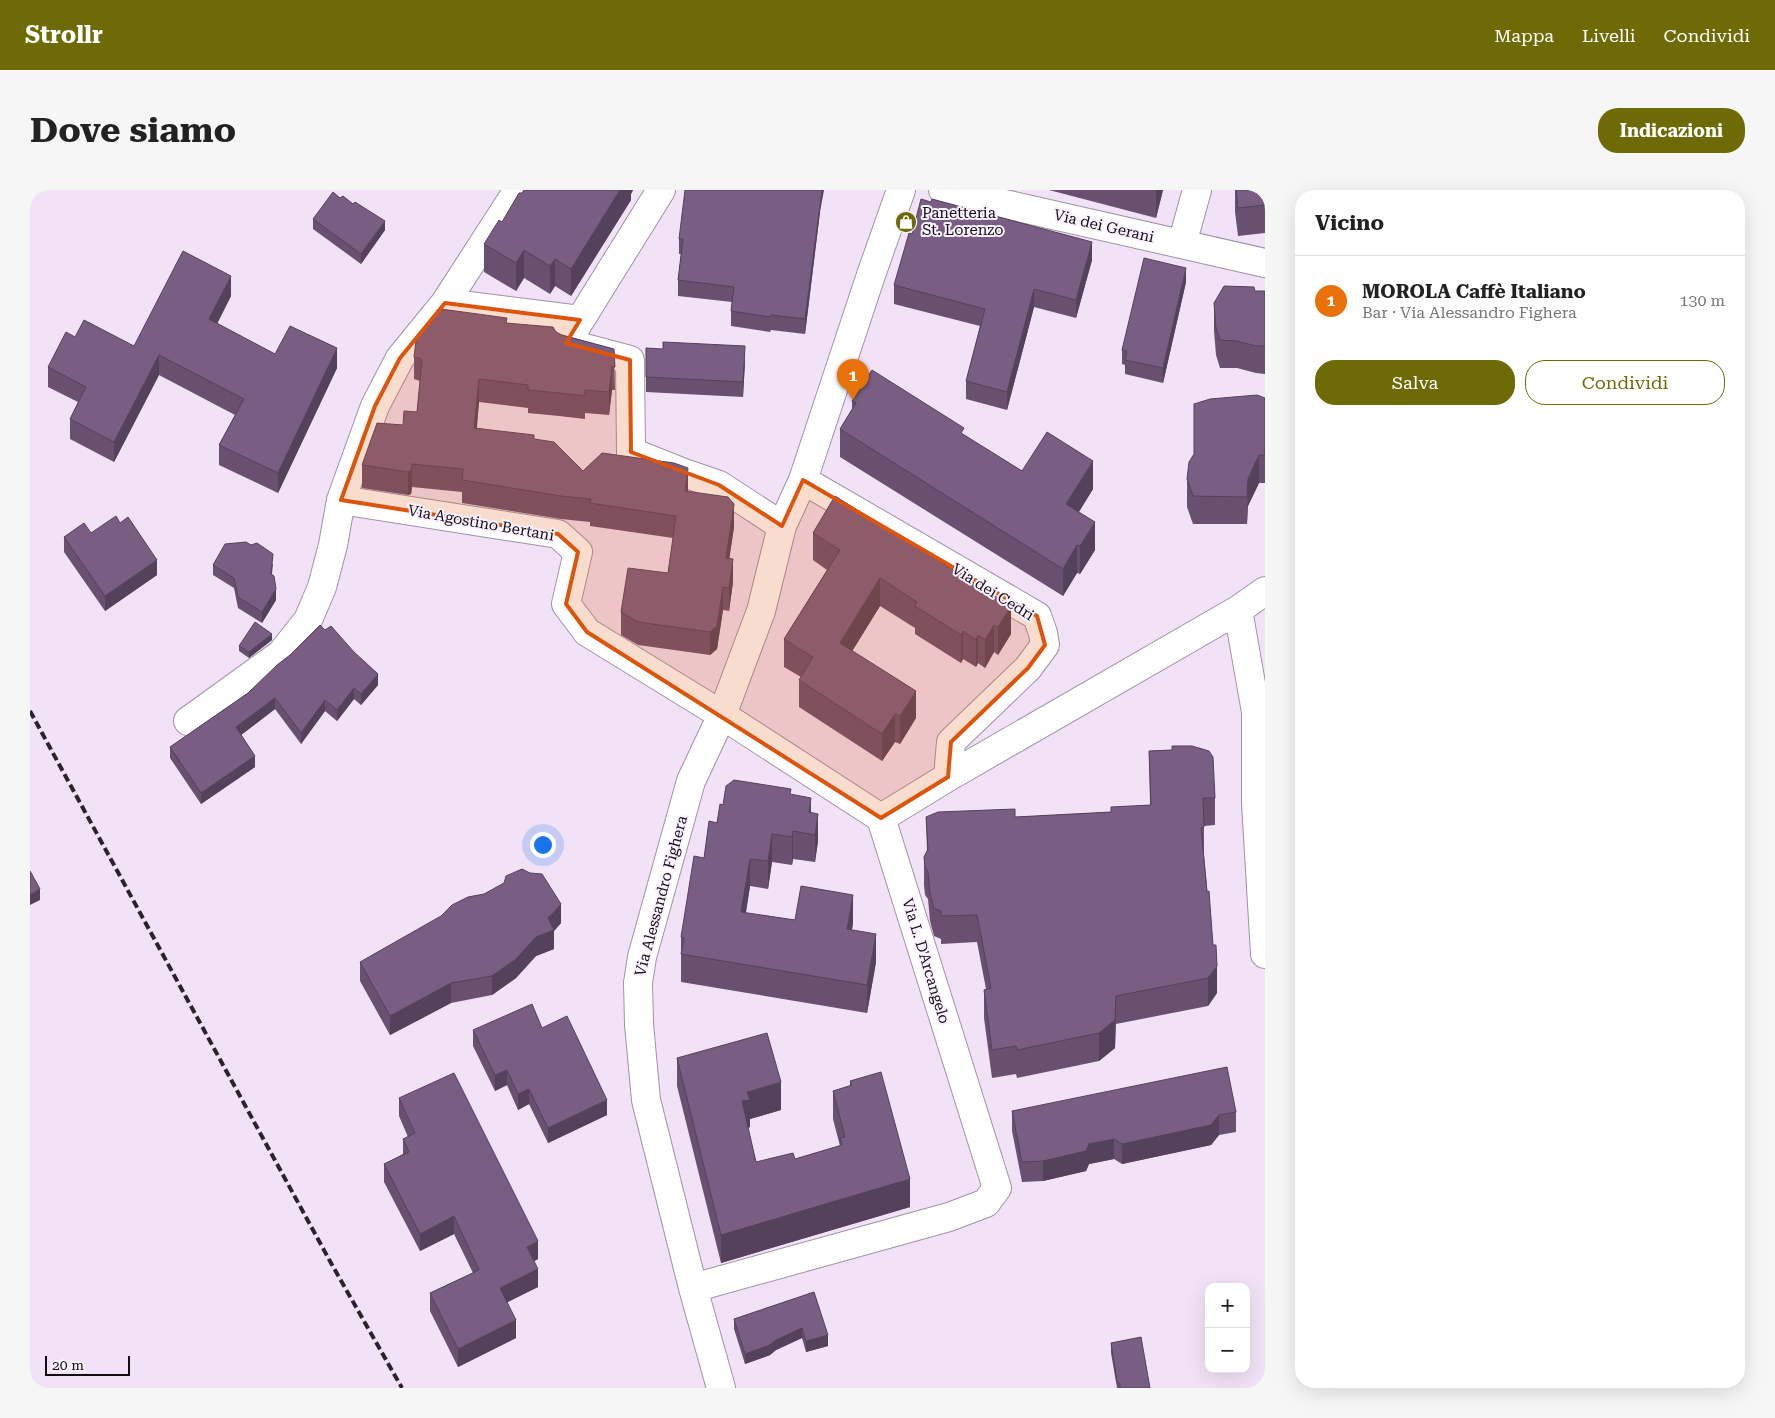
<!DOCTYPE html>
<html lang="it">
<meta charset="utf-8">
<style>
body{margin:0;font-family:"Roboto Serif",serif;background:#f6f6f6;color:#222}
.controls{position:absolute;right:15px;bottom:15px;display:grid;overflow:hidden;border-radius:10px;box-shadow:0 5px 20px #0002}
.controls button{width:45px;height:45px;display:grid;place-items:center;padding:0;border:0;border-bottom:1px solid #e0e0e0;background:#fff;color:#222;font:25px sans-serif}
.scale{position:absolute;left:15px;bottom:12px;width:85px;box-sizing:border-box;padding-left:5px;border:2px solid #120d14;border-top:0;font-size:14px;line-height:18px;white-space:nowrap;color:#120d14;-webkit-text-stroke:4px #fbf2ff;paint-order:stroke}
.you{position:absolute;left:512px;top:654px;width:18px;height:18px;margin:-12px;border:4px solid #fff;border-radius:50%;background:#1a73e8;box-shadow:0 0 0 8px #1a73e833}
.badge{display:grid;place-items:center;width:32px;height:32px;border-radius:50%;background:#6e6b07;color:#fff;font-size:16px;font-weight:700}
.pin{position:absolute;translate:-50% -41px;filter:drop-shadow(0 1px 2px #0008)}
.pin::after{content:'';position:absolute;top:26px;width:18px;height:15px;background:inherit;clip-path:polygon(0 0,100% 0,50% 100%)}
.list{margin:0;padding:0;list-style:none}
h2{display:flex;justify-content:space-between;align-items:center;height:65px;margin:0;padding:0 20px;font-size:21px}
h2 small{font-size:16px;font-weight:400;color:#767676}
.list li{display:grid;grid-template-columns:32px 1fr auto;gap:15px;align-items:center;box-sizing:border-box;height:90px;padding:0 20px;border-top:1px solid #e0e0e0}
.list b{display:block;font-size:19px;white-space:nowrap}
.list p{margin:0;font-size:16px;white-space:nowrap;color:#767676}
.list em{font-size:16px;font-style:normal;color:#767676}
.actions{display:flex;gap:10px;padding:15px 20px}
.actions a{flex:1;padding:11px 0;border:1px solid #6e6b07;border-radius:20px;text-align:center;font-size:18px;color:#6e6b07}
.actions .main{background:#6e6b07;color:#fff}
.map{position:relative;flex:none;width:1235px;height:1198px;overflow:hidden;border-radius:20px}
header{display:flex;align-items:center;gap:30px;box-sizing:border-box;height:70px;padding:0 25px;background:#6e6b07;color:#fff}
header strong{font-size:24px}
nav{display:flex;gap:28px;margin-inline-start:auto;font-size:18px}
.intro{display:flex;align-items:center;justify-content:space-between;box-sizing:border-box;height:120px;padding:0 30px}
h1{margin:0;font-size:35px}
.button{padding:12px 22px;border-radius:20px;background:#6e6b07;color:#fff;font-size:18px;font-weight:700}
main{display:flex;gap:30px;padding:0 30px}
aside{flex:1;background:#fff;border-radius:20px;box-shadow:0 5px 20px #0002}
.map>svg:first-child{display:block}
.lines{fill:none;stroke-linecap:round;stroke-linejoin:round}
.street-casing{stroke:#a092a5;stroke-width:30}
.street{stroke:#fff;stroke-width:28}
.rail{stroke:#2a232c;stroke-width:4;stroke-dasharray:8 4;stroke-linecap:butt}
.wall{fill:#695071}
.shaded-wall{fill:#55415c}
.building{fill:#7a5d83;stroke:#55415c}
.marked{fill:#dd550c;fill-opacity:0.2;stroke:#dd550c;stroke-width:4;stroke-linejoin:round}
.labels{text-anchor:middle;stroke-width:4;stroke-linejoin:round;paint-order:stroke}
.poi-label{font-size:15px;fill:#120d14;stroke:#fbf2ff;text-anchor:start}
.street-label{font-size:15px;fill:#120d14;stroke:#fbf2ff}
</style>
<header>
<strong>Strollr</strong>
<nav><a>Mappa</a><a>Livelli</a><a>Condividi</a></nav>
</header>
<div class="intro"><h1>Dove siamo</h1><a class="button">Indicazioni</a></div>
<main>
<div class="map">
<svg width="1235" height="1198" viewBox="0 0 1235 1198">
<rect width="100%" height="100%" fill="#f2e2f7"/>
<g class="lines">
<g class="street-casing">
<path id="street" d="M488,0L415,113L370,168L345,216L311,310L528,344L548,362L536,414L557,442L692,525L851,628
M631,0L536,153L600,170L601,262L654,283L689,295L752,336
M913,0L1235,73
M1152,54L1167,0
M415,113L550,130
M773,290L1007,426L1013,443L1015,455L998,478L921,552L918,587
M1208,420L1226,522V613L1235,764
M158,531L251,464L278,430L292,397L303,355L311,310
M851,628L918,587L1208,420L1235,401
M663,1098L919,1027L956,1013L967,998L851,628
M691,1198L663,1098L616,910L609,834L608,793L612,767L661,591L692,525L731,421L752,336L773,290L841,85L871,0"/>
</g>
<use href="#street" class="street"/>
<path class="rail" d="M0,521L301,1073L372,1198"/>
</g>
<path class="wall" d="M494,0H603L601,4V10L541,106L525,96L520,104L494,88L486,101L454,82V54L472,32Z
M1019,0H1133L1126,28Z
M1205,0H1235V43L1208,46L1205,22Z
M310,8L323,14L355,40L331,74L283,39V29Z
M790,22L775,144L741,140L740,142L701,136V121L702,112L648,106V90L651,64H649V49Z
M1062,70L1046,128L1004,117L977,220L936,209V191L950,136L864,114V95Z
M1156,92L1133,193L1095,184V175L1092,174V160Z
M1225,101H1235V184L1226,183L1207,178H1190L1186,165L1184,141V113Z
M201,106L187,134L245,164L307,178L248,303L189,275V255L205,225L129,185L84,272L40,249V229L48,212L18,197V177L45,147L104,156Z
M477,133L526,142L532,145L584,159L585,200H582L579,225L555,223V229L529,226L498,223V218L449,212L447,238L504,249L553,281L658,301L704,337L699,369L703,392L699,421L693,420L687,459L680,465L608,455L591,445V422L638,383L643,348L560,336V332L531,329L432,313V302L382,297L381,304L378,305L332,298V275L387,222L390,191L384,189V167Z
M616,158L715,171L713,207L616,202Z
M1235,208V293H1229L1218,316L1217,334H1163L1157,317V289Z
M822,211L934,245L992,281L1063,299L1049,322L1065,360L1050,384L1047,383L1033,406L810,267V239L822,219Z
M805,306L981,444L968,465L964,462L955,478L948,473L946,477L933,469L931,473L885,444V438L850,416L822,461L886,528L870,554L865,552L852,571L769,517V490L771,487L754,477V449L797,380L783,370V343Z
M90,333L127,385L75,421L34,362V347L61,343Z
M243,374L242,384L246,410L232,433L208,418L204,398L183,385V375Z
M242,450L219,468L209,461V456Z
M348,495L331,515L324,509L307,531L295,521L271,554L245,519L211,545L225,577L171,614L140,568V557L218,503Z
M1142,556L1185,608V635L1174,636V665L1187,803L1178,816L1086,834L1085,858L1069,871L987,888L986,884L962,888L954,828V800L956,799L947,752L911,754V749L904,746L900,731L898,709L895,705L894,695V667L897,662L896,627H985L1081,622L1120,615L1119,561L1142,560Z
M761,605L781,622L788,651L785,672L763,669L762,675L742,672L738,699L720,696L716,723L765,730L823,733L822,740L846,772L837,823L651,792V747L674,668L693,615Z
M531,733L524,741V759L506,766L486,788L462,805L421,813L360,845L330,791V772Z
M512,838L577,925L518,953L499,914L488,920L477,895L465,901L443,856V840Z
M647,868L751,920L720,929V937L718,938L726,972L765,969L810,956L803,929V901L820,896V891L880,1017L691,1073L647,896Z
M369,908L508,1069L504,1071L508,1097L477,1112L486,1148L428,1177L400,1121V1103L443,1083L424,1044L390,1061L354,992V974L373,964V949L378,947L369,926Z
M982,921L1206,922V942L1189,945L1181,955L1092,974L1084,969L1059,974L1056,981L1013,991L992,992L982,941Z
M784,1102L798,1156L776,1162L772,1148L746,1160L740,1165L715,1174L704,1139V1129Z
M1081,1153L1120,1198H1087L1081,1163Z"/>
<path class="shaded-wall" d="M590,0H603L601,4V10L541,106V79Z
M792,0H794L790,22L775,144V129Z
M1126,0H1133L1126,28Z
M355,31V40L331,74V64Z
M1062,52V70L1046,128V110Z
M494,60V88L486,101V73Z
M525,69V96L520,104V76Z
M1156,78V92L1133,193V178Z
M201,86V106L179,149V129Z
M1004,99V117L977,220V202Z
M715,156V171L713,207V192Z
M307,158V178L248,303V283Z
M129,165V185L84,272V252Z
M582,177V200L579,225V202Z
M449,189V212L444,261V238Z
M1229,265V293L1218,316L1217,334L1218,289Z
M1063,271V299L1036,342V314Z
M382,274V297L381,304L378,305V282Z
M658,278V301H655Z
M704,314V337L696,391V368Z
M1065,332V360L1050,384V356Z
M1047,355V383L1033,406V379Z
M703,369V392L699,421V398Z
M127,370V385L75,421V406Z
M850,388V416L810,481V453Z
M693,397V420L687,459L680,465V442Z
M246,399V410L232,433V422Z
M981,416V444L968,465V437Z
M964,435V462L955,478V450Z
M933,441V469L931,473V445Z
M242,444V450L219,468V462Z
M948,445V473L946,477V450Z
M348,484V495L331,515V504Z
M324,498V509L307,531V520Z
M886,501V528L870,554V526Z
M245,508V519L206,549V537Z
M295,510V521L271,554V543Z
M865,524V552L852,571V544Z
M225,566V577L171,614V603Z
M781,608V635L779,622Z
M788,624V651L785,672V645Z
M763,641V669L762,675V647Z
M742,644V672L738,699V671Z
M720,669V696L711,750V722Z
M10,699V710L0,715V705Z
M823,705V733L817,767V739Z
M531,714V733L524,741V759L506,766L486,788L462,805V786L518,728Z
M846,744V772L837,823V795Z
M1187,776V803L1178,816V788Z
M421,793V813L360,845V826Z
M1086,806L1085,858L1069,871V843Z
M477,880V895L465,901V885Z
M751,892V920L720,929V937L712,939V911L717,902Z
M499,899V914L488,920V904Z
M577,910V925L518,953V938Z
M1189,925V945L1181,955L1092,974V954Z
M1084,949V969L1059,974L1056,981L1013,991V971L1059,954Z
M880,989V1017L691,1073V1045Z
M424,1026V1044L390,1061V1044Z
M508,1051V1069L497,1075V1057Z
M508,1079V1097L470,1116V1098Z
M486,1130V1148L428,1177V1159Z
M772,1138V1148L746,1160L740,1165L715,1174V1164Z
M798,1145V1156L776,1162V1151Z"/>
<path class="building" d="M494,0H590L541,79L525,69L520,76L494,60L486,73L454,54L469,30L472,32L489,3H492Z
M655,0H792L775,129L741,125L740,127L701,121L704,97L648,90L653,49H649Z
M1206,0H1235V15L1208,18Z
M303,2L310,8L313,6L323,14L325,12L355,31L331,64L283,29Z
M891,9L901,12L902,9L1062,52L1046,110L1004,99L977,202L936,191L955,119L864,95L879,43L882,44Z
M153,61L201,86L179,129L245,164L260,136L307,158L248,283L189,255L214,209L129,165L84,252L40,229L56,197L18,177L36,142L45,147L54,130L104,156Z
M1114,68L1156,78L1133,178L1095,170L1097,161L1092,160Z
M1194,96L1224,97L1225,101H1235V156H1226L1207,151L1190,150L1186,138L1184,113Z
M411,119L477,128L476,133L523,137L526,142L532,145L584,159L585,177H582L579,202L555,200V206L529,203L498,200V195L449,189L444,238L504,245V249L524,252L553,281L572,263L644,273L658,278L655,301L698,307L704,314L696,368L703,369L699,398L693,397L687,436L680,442L608,432L591,422L598,378L638,383L646,326L560,313L561,309L531,306L432,290L433,279L382,274L381,281L378,282L332,275L347,233L373,235L374,221L387,222L392,169L384,167L386,150Z
M633,152L715,156L713,192L616,187V158L633,159Z
M842,180L934,238L931,243L992,281L1017,242L1063,271L1036,314L1065,332L1050,356L1047,355L1033,379L810,239L826,213L822,211Z
M1227,205L1235,208V265H1229L1218,289L1217,307L1163,306L1157,289L1159,272L1164,264V214L1180,209Z
M805,306L981,416L968,437L964,435L955,450L948,445L946,450L933,441L931,445L885,416L887,412L850,388L810,453L886,501L870,526L865,524L852,544L769,490L783,467L754,449L810,360L783,343Z
M86,326L90,333L98,327L127,370L75,406L34,347L54,333L61,343Z
M216,352L221,355L227,353L243,364L241,384L244,386L246,399L232,422L208,407L204,388L183,375L195,354Z
M225,432L242,444L219,462L209,456Z
M290,435L295,440L301,436L324,462L348,484L331,504L324,498L307,520L295,510L271,543L245,508L206,537L225,566L171,603L140,557L218,503L247,475L260,465Z
M1142,556H1162L1179,561L1183,567L1185,608H1173L1174,637L1171,638L1177,702L1179,701L1183,755H1186L1187,776L1178,788L1086,806L1085,830L1069,843L987,860L986,856L962,860L954,800L961,798L947,725L911,726V721L904,718L900,704L898,682L895,677L894,667L898,659L896,627L908,622L985,619V627L1081,622V617L1121,615L1119,561L1142,560Z
M704,590L761,599L760,604L781,608L779,622L788,624L785,645L763,641L762,647L742,644L738,671L720,669L711,722L765,730L771,696L823,705L817,739L846,744L837,795L651,764L654,748L651,747L664,666L674,668L679,631L687,633L690,614L693,615L696,596Z
M492,679L500,683L512,684L531,714L518,728L524,740L506,747L486,769L462,786L421,793L360,826L330,772L411,726L422,715L438,707L454,704L474,693L476,686Z
M0,681L10,699L0,705Z
M502,814L512,838L537,826L577,910L518,938L499,899L488,904L477,880L465,885L443,840Z
M737,843L751,892L717,902L720,910L712,911L726,972L763,963L765,969L812,955L810,948L815,947L803,901L822,895L820,891L851,882L880,989L691,1045L647,868Z
M1197,877L1206,922L1189,925L1181,935L1092,954L1084,949L1059,954L1056,961L1013,971L992,972L982,921Z
M424,883L508,1051L497,1057L508,1079L470,1098L486,1130L428,1159L400,1103L449,1080L424,1026L390,1044L354,974L379,962L373,949L385,943L369,908Z
M784,1102L798,1145L776,1151L772,1138L746,1150L740,1155L715,1164L704,1129Z
M1111,1147L1120,1198H1090V1194L1087,1191L1081,1153Z"/>
<path class="marked" d="M415,113L550,130L536,153L600,170L601,262L689,295L752,336L773,290L1007,426L1015,455L998,478L921,552L918,587L851,628L557,442L536,414L548,362L528,344L311,310L345,216L370,168Z"/>
<defs>
<g id="shop-disc" transform="scale(1.125)"><circle r="9.5" fill="#6e6b07" stroke="#fbf2ff"/><path d="M-5-2.5h2.3a2.7 3.5 0 0 1 5.4 0H5L5.5 6h-11ZM-1.5-2.5h3a1.5 2.3 0 0 0-3 0Z" fill="#fff"/></g>
</defs>
<g fill-rule="evenodd">
<use href="#shop-disc" x="876" y="32"/>
</g>
<g class="labels">
<g class="poi-label">
<text x="892" y="28">Panetteria<tspan x="892" dy="17">St. Lorenzo</tspan></text>
</g>
<g class="street-label">
<text transform="translate(1074 36) rotate(13)" y="5">Via dei Gerani</text>
<text transform="translate(451 333) rotate(10)" y="5">Via Agostino Bertani</text>
<text transform="translate(963 402) rotate(32)" y="5">Via dei Cedri</text>
<text transform="translate(631 706) rotate(-75)" y="5">Via Alessandro Fighera</text>
<text transform="translate(896 771) rotate(73)" y="5">Via L. D'Arcangelo</text>
</g>
</g>
</svg>
<div class="controls">
<button>+</button>
<button>−</button>
</div>
<div class="scale">20 m</div>
<div class="you"></div>
<div class="pin badge" style="left:823px;top:210px;background:#e8710a">1</div>
</div>
<aside>
<h2>Vicino<small></small></h2>
<ul class="list">
<li><span class="badge" style="background:#e8710a">1</span><div><b>MOROLA Caffè Italiano</b><p>Bar · Via Alessandro Fighera</p></div><em>130 m</em></li>
</ul>
<div class="actions"><a class="main">Salva</a><a>Condividi</a></div>
</aside>
</main>
